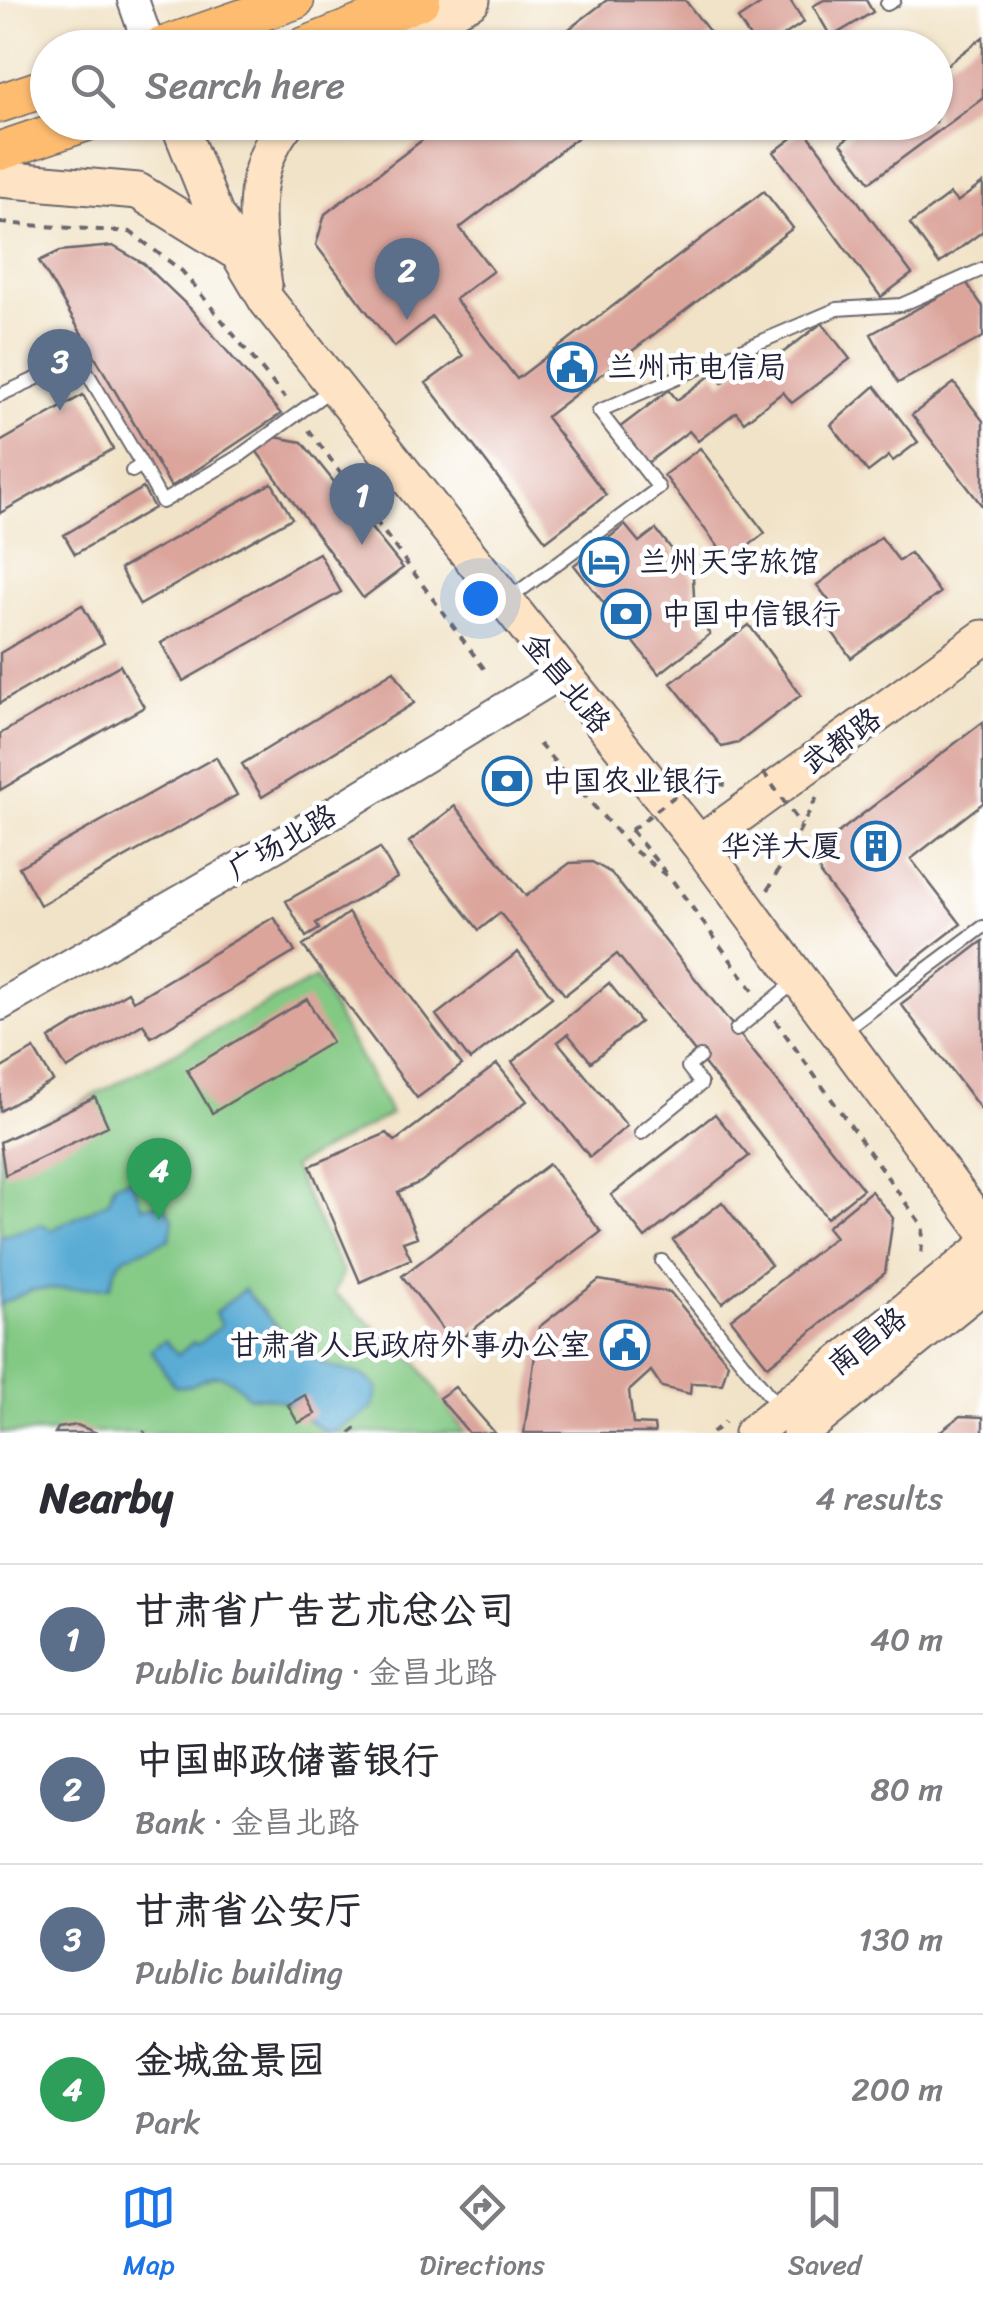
<!DOCTYPE html>
<meta charset="utf-8">
<style>
body{margin:0;font-family:Sriracha,"LXGW WenKai TC",sans-serif;background:#f7f7f7;color:#2b2b33}
.you{position:absolute;left:480px;top:598px;width:35px;height:35px;margin:-25px;border:8px solid #fff;border-radius:50%;background:#1a73e8;box-shadow:0 0 0 15px #1a73e833}
.badge{display:grid;place-items:center;width:65px;height:65px;border-radius:50%;background:#1a73e8;color:#fff;font-size:32px;font-weight:700}
.pin{position:absolute;translate:-50% -82px;filter:drop-shadow(0 2px 5px #0008)}
.pin::after{content:'';position:absolute;top:52px;width:35px;height:30px;background:inherit;clip-path:polygon(0 0,100% 0,50% 100%)}
.list{margin:0;padding:0;list-style:none}
h2{display:flex;justify-content:space-between;align-items:center;height:130px;margin:0;padding:0 40px;font-size:42px}
h2 small{font-size:32px;font-weight:400;color:#7c7c81}
.list li{display:grid;grid-template-columns:65px 1fr auto;gap:30px;align-items:center;box-sizing:border-box;height:150px;padding:0 40px;border-top:2px solid #e1e1e2}
.list b{display:block;font-size:38px;white-space:nowrap}
.list p{margin:0;font-size:32px;white-space:nowrap;color:#7c7c81}
.list em{font-size:32px;font-style:normal;color:#7c7c81}
.icon{flex:none;width:55px;height:55px;fill:none;stroke:currentColor;stroke-width:2;stroke-linecap:round;stroke-linejoin:round}
.map{position:relative;flex:none;width:983px;height:1433px;overflow:hidden}
.search{position:absolute;background:#fff;box-shadow:0 2px 8px #0004;left:30px;right:30px;top:30px;height:110px;display:flex;align-items:center;gap:25px;box-sizing:border-box;padding:0 35px;border-radius:55px;color:#7c7c81;font-size:38px}
.sheet{height:730px;background:#fff}
nav{display:flex;justify-content:space-around;align-items:center;box-sizing:border-box;height:140px;border-top:2px solid #e1e1e2;background:#fff;font-size:28px;color:#7c7c81}
nav a{display:grid;justify-items:center;gap:5px}
nav .on{color:#1a73e8}
.map>svg:first-child{display:block}
.green{fill:#83c984;stroke:#527660;stroke-width:2.5}
.water{fill:#5aacd5;stroke:#3e6788;stroke-width:2.5}
.building{fill:#dba59c}
.lines{fill:none;stroke-linecap:round;stroke-linejoin:round}
.service-casing{stroke:#6a666c;stroke-width:16}
.tertiary-casing{stroke:#6a666c;stroke-width:34}
.secondary-casing{stroke:#6a666c;stroke-width:39}
.primary-casing{stroke:#6a666c;stroke-width:41}
.path{stroke:#6a666c;stroke-width:4;stroke-dasharray:8 8;stroke-linecap:butt}
.service{stroke:#fff;stroke-width:12}
.tertiary{stroke:#fff;stroke-width:30}
.secondary{stroke:#fee4c5;stroke-width:35}
.primary{stroke:#fdbc6f;stroke-width:38}
.path-bridge{stroke:#6a666c;stroke-width:4;stroke-dasharray:8 8;stroke-linecap:butt}
.labels{text-anchor:middle;stroke-width:9;stroke-linejoin:round;paint-order:stroke}
.poi-label{font-size:30px;fill:#22223b;stroke:#fff;text-anchor:start}
.street-label{font-size:30px;fill:#22223b;stroke:#fff}
</style>
<div class="map">
<svg width="983" height="1433" viewBox="0 0 983 1433">
<rect width="100%" height="100%" fill="#fff"/>
<filter id="ink" filterUnits="userSpaceOnUse"><feTurbulence type="fractalNoise" baseFrequency=".01" numOctaves="2"/><feDisplacementMap in="SourceGraphic" scale="20" xChannelSelector="R" yChannelSelector="G"/><feConvolveMatrix kernelMatrix="1 2 1 2 8 2 1 2 1" color-interpolation-filters="sRGB"/></filter>
<filter id="wash" filterUnits="userSpaceOnUse"><feTurbulence type="fractalNoise" baseFrequency=".0048" numOctaves="4" result="noise"/><feDisplacementMap in="SourceGraphic" scale="40" xChannelSelector="R" yChannelSelector="G"/><feGaussianBlur stdDeviation="2.25" result="paint"/><feColorMatrix in="noise" values="0 0 0 0 0 0 0 0 0 0 0 0 0 0 0 0 0 1.4 0 .05"/><feComposite in="paint" operator="in"/></filter>
<g filter="url(#wash)">
<rect width="100%" height="100%" fill="#f1e3c7"/>
<path class="green" d="M316,978L391,1114L292,1167L343,1273L334,1293L418,1364L465,1433H0V1145Z"/>
<path class="water" d="M132,1178L142,1207L162,1203L173,1219L170,1239L127,1256L117,1265L110,1287L31,1290L1,1304L0,1309V1236L42,1225L51,1230L109,1201L114,1184Z
M244,1289C263,1313 289,1340 314,1358C336,1375 360,1365 378,1389L372,1409L331,1433C294,1420 304,1395 248,1397C213,1353 205,1392 174,1386L151,1350L165,1340L178,1355L193,1342L197,1345L221,1326L215,1313Z"/>
<g id="blocks">
<path class="building" d="M607,0H685L712,35L696,48H544Z
M767,0H790L804,22L765,48H757L738,19Z
M824,0H866L873,12L831,37L813,6Z
M983,37V98L870,182L841,143L868,122H936V73Z
M446,122H598L460,228L493,271L455,299L517,379L764,191L793,228L546,417L606,495L546,541L426,383L463,356L432,317L394,347L316,245L325,214Z
M804,129L912,274L881,297L774,152Z
M983,183V231L939,264L910,224L950,194L957,202Z
M113,246L144,264L190,308L281,414L171,487L39,261L60,251Z
M966,282L983,307V337L898,383L871,334Z
M822,323L850,359L792,403L783,392L744,422L736,412L698,441L689,431L646,464L619,428L669,390L677,400L714,373L722,383L760,353L768,364Z
M954,383L983,421V507L912,415Z
M875,386L918,442L893,461L889,456L868,472L831,425Z
M83,395L113,449L0,513V442Z
M275,437L302,442L403,568L363,598L255,449Z
M700,448L765,533L729,561L664,475Z
M272,483L292,518L140,605L120,569Z
M143,488L154,508L75,554L64,535Z
M625,525L639,542L656,529L693,577L695,616L710,634L659,674L574,565Z
M881,537L899,561L910,553L940,593L851,658L820,615L833,606L817,585Z
M319,553L341,592L183,681L161,643Z
M82,605L104,643L0,703V653Z
M749,625L801,695L738,743L722,747L671,683Z
M120,665L144,707L0,790V734Z
M394,671L414,703L262,797L242,764Z
M983,722V803L911,859L961,924L897,973L820,874L819,857L834,836Z
M216,757L237,795L40,905L19,867Z
M455,806L526,896L570,863L592,862L611,873L863,1189L827,1218L617,954L565,995L500,913L479,930L409,842Z
M380,848L397,878L316,923L319,929L306,937L286,901Z
M348,913L462,1065L417,1098L303,946Z
M274,917L295,952L151,1037L143,1024L67,1069L49,1039L128,992L133,1001Z
M983,941V1112L901,1004Z
M518,952L552,997L470,1060L436,1015Z
M609,983L640,1022L591,1062L568,1034L558,1042L627,1126L590,1157L512,1062Z
M307,999L332,1042L212,1113L187,1070Z
M34,1049L53,1081L0,1111V1069Z
M497,1064L527,1101L421,1182L398,1192L417,1237L403,1242L411,1259L360,1282L310,1166L387,1133L395,1141Z
M95,1097L108,1126L5,1175L0,1142Z
M715,1114L749,1156L645,1238L611,1195Z
M549,1164L601,1232L454,1344L402,1276Z
M871,1191L893,1218L885,1273L768,1366L731,1319L835,1237L827,1227Z
M722,1202L771,1265L722,1303L673,1240Z
M599,1280L670,1292L728,1363L722,1384L691,1383L690,1394L662,1387L651,1371L629,1391L633,1424L654,1425L655,1433H524L539,1327Z
M455,1387L495,1433H469L439,1398Z
M305,1395L315,1414L298,1423L288,1405Z
M960,1416L983,1417V1433H938Z
M77,1425L97,1433H55L58,1428Z"/>
</g>
</g>
<g filter="url(#ink)">
<use href="#blocks" fill-opacity="0" stroke="#6a666c" stroke-width="2.5"/>
<g class="lines">
<g class="service-casing">
<path id="service" d="M887,4L894,0
M0,395L64,366L85,369L142,465
M132,471L142,465L162,502L238,457L333,388
M506,601L659,488L599,411L837,309L901,305L983,269
M736,1030L795,982
M841,1033L983,927
M641,1133L701,1084L688,1067L700,1057
M662,1261L779,1408"/>
</g>
<g class="tertiary-casing">
<path id="tertiary" d="M133,0L150,48
M0,1005L328,816L560,674"/>
</g>
<g class="secondary-casing">
<path id="secondary" d="M376,48L472,0
M178,122L215,214L267,301L699,844L983,1228
M0,179L138,191L233,250
M264,285C255,229 248,169 287,122
M699,844L983,638
M752,1433L983,1249
M800,1433L983,1285"/>
</g>
<g class="primary-casing">
<path id="primary" d="M158,48L295,0
M301,48L421,0
M0,103L48,87
M0,151L86,122"/>
</g>
<path class="path" d="M0,223L130,232
M129,231L182,271L285,398
M309,430L488,674
M539,744L630,847L672,880L754,992
M675,764L697,779L730,786
M631,830L666,873
M768,890L817,797
M775,1020L923,1227L921,1258
M144,1433L145,1431
M350,1433L358,1427
M712,1433L725,1422"/>
<use href="#service" class="service"/>
<use href="#tertiary" class="tertiary"/>
<use href="#secondary" class="secondary"/>
<use href="#primary" class="primary"/>
<path class="path-bridge" d="M763,772L801,825
M631,830L697,779"/>
</g>
</g>
<defs>
<g id="civic-ring" transform="scale(2.5)"><circle r="9.5" fill="#fff" stroke="#1f6fb2" stroke-width="1.5"/><path d="M-.6-6.5H3V-4.5H.6V-3L4-1V1h2V6H-6V1h2V-1L-.6-3ZM-1.2 2.5V6h2.4V2.5Z" fill="#1f6fb2"/></g>
<g id="hotel-ring" transform="scale(2.5)"><circle r="9.5" fill="#fff" stroke="#1f6fb2" stroke-width="1.5"/><path d="M-6-4.5h1.5V1H6V5H4.5V3h-9V5H-6ZM-4 0a1.8 1.8 0 1 1 3.6 0ZM.5 0V-2.5h3Q6-2.5 6 0Z" fill="#1f6fb2"/></g>
<g id="bank-ring" transform="scale(2.5)"><circle r="9.5" fill="#fff" stroke="#1f6fb2" stroke-width="1.5"/><path d="M-6-4H6V4H-6ZM0-2.3a2.3 2.3 0 1 0 0 4.6a2.3 2.3 0 1 0 0-4.6Z" fill="#1f6fb2"/></g>
<g id="building-ring" transform="scale(2.5)"><circle r="9.5" fill="#fff" stroke="#1f6fb2" stroke-width="1.5"/><path d="M-4-6H4V6H1V3H-1V6H-4ZM-2.5-4.3h1.7v1.8h-1.7ZM.8-4.3h1.7v1.8H.8ZM-2.5-1h1.7V.8h-1.7ZM.8-1h1.7V.8H.8Z" fill="#1f6fb2"/></g>
</defs>
<g fill-rule="evenodd">
<use href="#civic-ring" x="572" y="367"/>
<use href="#hotel-ring" x="604" y="562"/>
<use href="#bank-ring" x="626" y="614"/>
<use href="#bank-ring" x="507" y="781"/>
<use href="#building-ring" x="876" y="846"/>
<use href="#civic-ring" x="625" y="1345"/>
</g>
<g class="labels">
<g class="poi-label">
<text x="607" y="377">兰州市电信局</text>
<text x="639" y="572">兰州天字旅馆</text>
<text x="661" y="624">中国中信银行</text>
<text x="542" y="791">中国农业银行</text>
<text x="841" y="856" text-anchor="end">华洋大厦</text>
<text x="590" y="1355" text-anchor="end">甘肃省人民政府外事办公室</text>
</g>
<g class="street-label">
<text transform="translate(567 683) rotate(51)" y="10">金昌北路</text>
<text transform="translate(841 741) rotate(-36)" y="10">武都路</text>
<text transform="translate(282 842) rotate(-30)" y="10">广场北路</text>
<text transform="translate(867 1341) rotate(-38)" y="10">南昌路</text>
</g>
</g>
</svg>
<div class="you"></div>
<div class="pin badge" style="left:362px;top:545px;background:#5c6f8a">1</div>
<div class="pin badge" style="left:407px;top:320px;background:#5c6f8a">2</div>
<div class="pin badge" style="left:60px;top:411px;background:#5c6f8a">3</div>
<div class="pin badge" style="left:159px;top:1220px;background:#2e9e5b">4</div>
<div class="search"><svg class="icon" aria-label="search" viewBox="0 0 24 24"><circle cx="10" cy="10" r="6"/><path d="M15 15l6 6"/></svg>Search here</div>
</div>
<section class="sheet">
<h2>Nearby<small>4 results</small></h2>
<ul class="list">
<li><span class="badge" style="background:#5c6f8a">1</span><div><b>甘肃省广告艺术总公司</b><p>Public building · 金昌北路</p></div><em>40 m</em></li>
<li><span class="badge" style="background:#5c6f8a">2</span><div><b>中国邮政储蓄银行</b><p>Bank · 金昌北路</p></div><em>80 m</em></li>
<li><span class="badge" style="background:#5c6f8a">3</span><div><b>甘肃省公安厅</b><p>Public building</p></div><em>130 m</em></li>
<li><span class="badge" style="background:#2e9e5b">4</span><div><b>金城盆景园</b><p>Park</p></div><em>200 m</em></li>
</ul>
</section>
<nav>
<a class="on"><svg class="icon" aria-label="map" viewBox="0 0 24 24"><path d="M3 6l6-2 6 2 6-2v14l-6 2-6-2-6 2zM9 4v14M15 6v14"/></svg>Map</a>
<a><svg class="icon" aria-label="directions" viewBox="0 0 24 24"><path d="M12 3l9 9-9 9-9-9zM9 14v-3h6M13 9l2 2-2 2"/></svg>Directions</a>
<a><svg class="icon" aria-label="saved" viewBox="0 0 24 24"><path d="M7 4h10v16l-5-4-5 4z"/></svg>Saved</a>
</nav>
